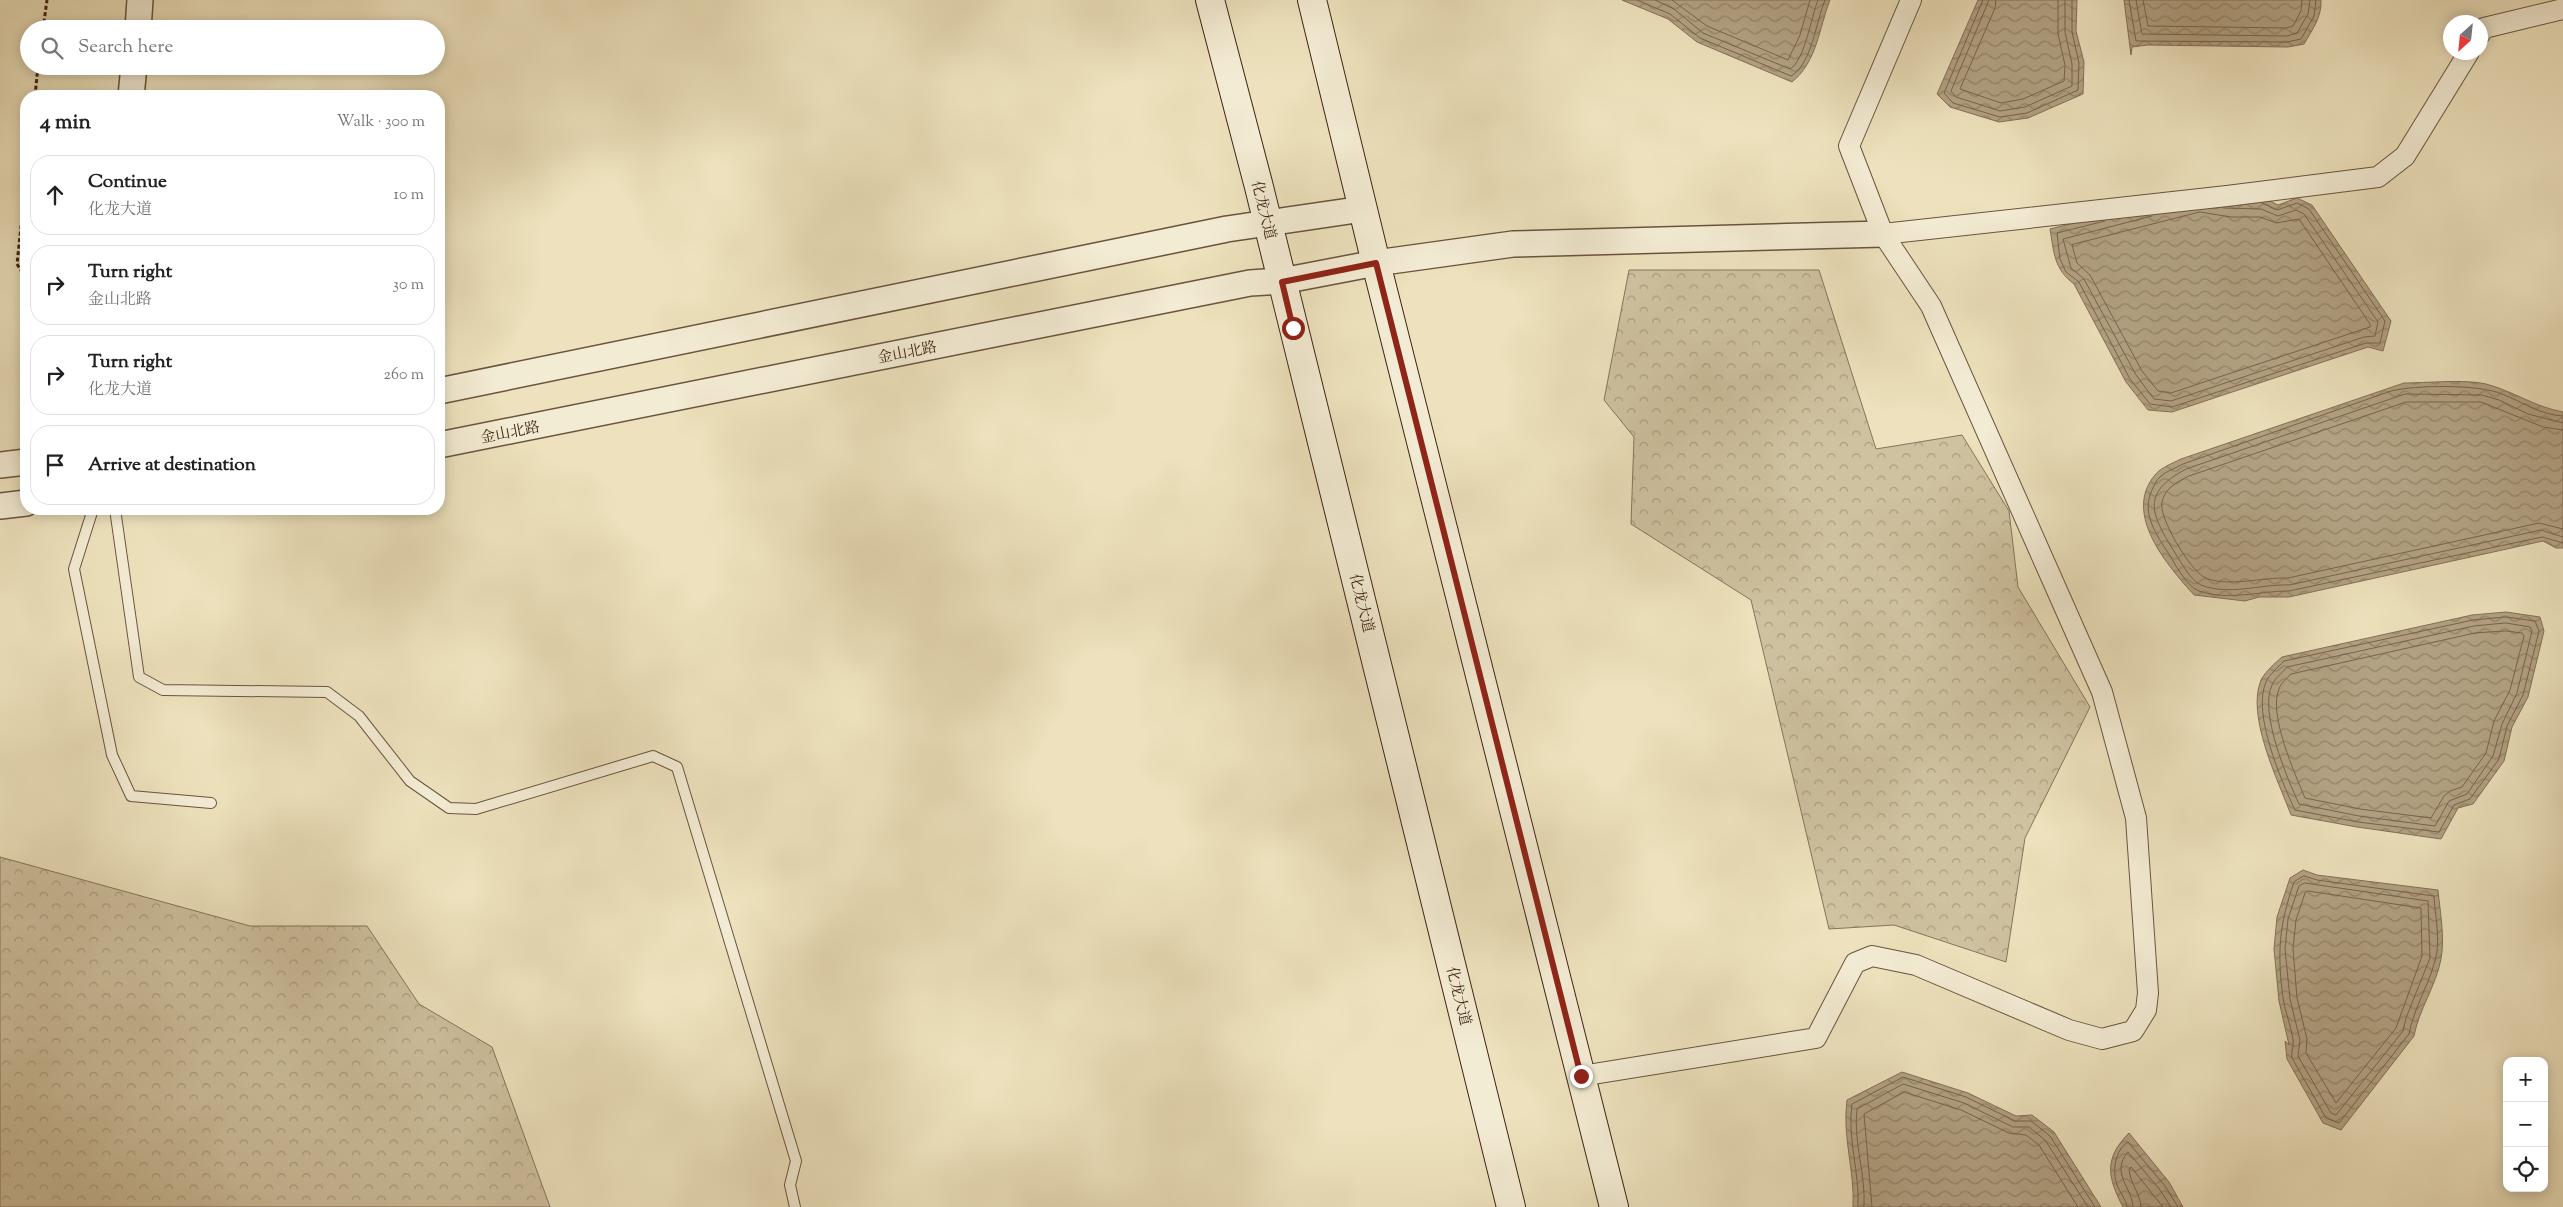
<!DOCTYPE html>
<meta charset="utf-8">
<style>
body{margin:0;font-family:"Sorts Mill Goudy","Noto Serif SC",serif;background:#f2f2f2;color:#202124}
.controls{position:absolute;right:15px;bottom:15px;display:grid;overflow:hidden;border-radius:10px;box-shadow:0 2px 12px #0003}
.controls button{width:45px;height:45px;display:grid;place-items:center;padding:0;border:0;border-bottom:1px solid #e0e0e0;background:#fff;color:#202124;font:25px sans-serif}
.compass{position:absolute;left:2443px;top:15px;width:45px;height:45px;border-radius:50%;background:#fff;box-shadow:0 2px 12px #0003;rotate:207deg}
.stop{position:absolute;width:15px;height:15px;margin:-11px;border:4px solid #8f2418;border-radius:50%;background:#fff}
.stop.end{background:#8f2418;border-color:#fff;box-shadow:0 1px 5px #0008}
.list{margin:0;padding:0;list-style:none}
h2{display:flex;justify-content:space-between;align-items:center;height:65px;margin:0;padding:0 20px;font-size:21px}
h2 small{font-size:16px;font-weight:400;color:#757577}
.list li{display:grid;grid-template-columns:32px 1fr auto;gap:15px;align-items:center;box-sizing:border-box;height:80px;margin:0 10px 10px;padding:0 10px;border:1px solid #e0e0e0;border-radius:20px}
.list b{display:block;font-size:19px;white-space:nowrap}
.list p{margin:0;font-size:16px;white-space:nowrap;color:#757577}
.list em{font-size:16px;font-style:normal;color:#757577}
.icon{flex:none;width:28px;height:28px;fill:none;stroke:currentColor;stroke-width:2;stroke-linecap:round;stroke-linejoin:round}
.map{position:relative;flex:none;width:2563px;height:1207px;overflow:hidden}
.search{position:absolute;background:#fff;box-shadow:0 2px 12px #0003;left:20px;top:20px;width:425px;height:55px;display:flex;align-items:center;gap:12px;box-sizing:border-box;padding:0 18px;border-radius:28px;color:#757577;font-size:19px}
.panel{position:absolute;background:#fff;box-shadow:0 2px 12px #0003;left:20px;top:90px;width:425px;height:425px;border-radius:20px}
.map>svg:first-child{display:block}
.forest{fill:url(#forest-crowns);stroke:#87745a}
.water{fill:url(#water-waves);stroke:#847056}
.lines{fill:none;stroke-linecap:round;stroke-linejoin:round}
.shore{stroke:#78644b;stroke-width:1}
.service-casing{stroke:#6a543e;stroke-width:12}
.minor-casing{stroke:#6a543e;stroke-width:22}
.tertiary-casing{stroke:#6a543e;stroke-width:28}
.secondary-casing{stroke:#3f2513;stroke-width:30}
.path{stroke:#3f2513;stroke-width:3;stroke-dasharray:4 2.5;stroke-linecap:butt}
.service{stroke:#f3ecd4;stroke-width:10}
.minor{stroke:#f3ecd4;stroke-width:20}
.tertiary{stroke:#f3ecd4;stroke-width:25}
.secondary{stroke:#f3ecd4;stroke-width:28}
.route{stroke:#8f2418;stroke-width:6}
.labels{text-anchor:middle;stroke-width:4;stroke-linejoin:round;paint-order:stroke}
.street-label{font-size:15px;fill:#3f2513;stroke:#f3ecd4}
</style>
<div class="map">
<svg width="2563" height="1207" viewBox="0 0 2563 1207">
<defs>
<pattern id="forest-crowns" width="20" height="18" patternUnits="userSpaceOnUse" patternTransform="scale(1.25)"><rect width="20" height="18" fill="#cfc2a0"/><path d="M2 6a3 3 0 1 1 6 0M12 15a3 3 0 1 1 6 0" fill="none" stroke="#a99d81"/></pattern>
<pattern id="water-waves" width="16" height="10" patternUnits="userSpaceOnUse" patternTransform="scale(1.25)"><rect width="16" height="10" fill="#b2a283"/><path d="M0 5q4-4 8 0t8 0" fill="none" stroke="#92846a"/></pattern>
</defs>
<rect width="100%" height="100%" fill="#ede2bd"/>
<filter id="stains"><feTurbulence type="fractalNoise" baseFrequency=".004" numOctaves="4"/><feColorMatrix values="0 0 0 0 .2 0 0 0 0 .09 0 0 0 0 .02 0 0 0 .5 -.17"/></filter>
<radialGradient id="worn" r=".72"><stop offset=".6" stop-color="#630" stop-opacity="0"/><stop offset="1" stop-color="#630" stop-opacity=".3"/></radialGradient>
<path class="forest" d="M1629,270H1819L1876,449L1962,435L2009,511L2018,587L2090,707L2025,838L2006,962L1894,925L1829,929L1751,600L1631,524L1634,437L1604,400Z
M0,857L250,926H367L419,1004L492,1047L550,1207H0Z"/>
<path class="water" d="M1622,0H1830C1819,28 1817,62 1792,82L1697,42L1668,19Z
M1978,0H2077L2076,31L2084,62L2083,94L2028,118L1999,122L1950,107L1937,94Z
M2124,0H2321C2322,17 2312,30 2304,44L2288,47L2148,45L2132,47L2131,55Z
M2200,192L2264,198L2278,205L2297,198L2312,205L2391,321L2383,351L2368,347L2172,412L2148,410L2126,382L2074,284C2054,269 2054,253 2050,229Z
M2404,383C2427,383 2465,379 2486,384C2513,391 2535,407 2563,412V548H2556L2543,541L2289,597H2259L2245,601L2194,595C2168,566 2122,514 2155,475C2160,468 2173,463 2181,459Z
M2506,612L2540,617L2544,631L2528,697L2512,727L2504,761L2473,804L2458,808L2441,839L2357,827L2291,815C2278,780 2246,716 2261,680C2265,672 2275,663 2282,657L2472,615Z
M2303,870L2317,875L2438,890C2440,912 2445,937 2441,959C2436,986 2419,1009 2414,1036L2341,1130L2323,1123L2287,1059L2285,1041L2289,1045L2279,1001L2274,949L2277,917L2290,878Z
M1902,1072L1968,1093L2016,1116L2032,1115L2054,1132L2101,1207H1853C1855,1171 1842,1137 1847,1100Z
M2129,1133L2169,1182L2183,1207H2123C2108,1178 2103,1159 2129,1133Z"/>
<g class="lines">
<path class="shore" d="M1637,0L1670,14L1700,38L1791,76C1812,64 1816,21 1825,0
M1655,0L1674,9L1703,33L1790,69C1805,60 1811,17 1818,0
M1672,0L1707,26L1788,60L1800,35L1810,0
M1983,0L1944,93L1953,103L2000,117L2027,113L2078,90L2079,63L2072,32V0
M1989,0L1951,91L1956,97L2000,111L2025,107L2072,86V64L2065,32V0
M1996,0L1995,8L1960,89L2001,103L2023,99L2064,81L2065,65L2058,34V0
M2129,0L2136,41L2287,42L2301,39L2314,16L2316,0
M2136,0L2142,34L2287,36L2297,33L2308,14L2310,0
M2143,0L2148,26L2286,28L2293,26L2301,11L2302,0
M2200,212L2231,217H2260L2276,223L2299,219L2370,324V327L2171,393L2158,391L2142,371L2090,275L2077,263L2072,245Z
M2152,216L2063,239L2071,268L2084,279L2136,375L2154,399L2171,401L2364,337L2375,336L2378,322L2304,214L2296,210L2278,216L2261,209L2223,208
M2105,221L2057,233L2060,259L2066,272L2079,282L2130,379L2150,404L2172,407L2366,343H2380L2385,321L2309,209L2297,203L2277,210L2262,203
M2563,416C2540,415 2523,402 2502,394C2478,384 2416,385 2391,391L2183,464C2176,468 2166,471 2160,477C2156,480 2154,486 2152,490C2140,515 2159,538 2172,559C2177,568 2188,587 2199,591C2229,601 2259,591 2289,591L2542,537L2563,543
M2563,423L2528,414L2499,400L2482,395L2405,394L2186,469C2139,494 2152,515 2175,553C2181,562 2191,581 2201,585C2229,596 2260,584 2289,585L2541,530L2563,537
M2563,430L2543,427L2481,402H2406L2189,476C2177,482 2165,488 2162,502C2158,517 2190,570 2204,577C2224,588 2265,577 2288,578L2539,523L2563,529
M2506,617L2535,621L2539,631L2523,695L2507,726L2499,759L2470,799L2454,805L2439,832L2358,822L2295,810C2281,780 2252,713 2266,682C2269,675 2278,667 2284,661L2473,620Z
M2506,623L2530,627L2532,631L2517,693L2502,724L2493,756L2467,794L2449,801L2435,826L2359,816L2299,804C2287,778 2259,712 2272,685C2275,678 2283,672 2287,667L2474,626Z
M2506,631L2522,633L2524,636L2510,690L2494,721L2486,753L2462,787L2450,791L2444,796L2431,818L2360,809L2305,798C2295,774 2268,714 2279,689C2281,683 2287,678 2291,674L2475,633Z
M2304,876L2317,880L2434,896C2435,916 2441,941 2435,961C2428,986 2414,1008 2409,1034L2339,1123L2326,1118L2292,1058C2291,1051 2294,1046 2293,1039C2291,1026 2285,1012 2283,998C2277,952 2279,926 2294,882Z
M2305,883L2428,901L2430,958L2406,1018L2403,1031L2336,1115L2331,1113L2298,1056L2300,1040L2290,999L2285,949L2288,919L2299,886Z
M2308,891L2421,908L2422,956L2396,1028L2336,1103L2306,1053L2307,1039L2297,998L2293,949L2296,920L2305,893Z
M1858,1207C1860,1173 1847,1139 1852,1104L1903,1077L1966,1097L2015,1121H2031L2050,1136L2095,1207
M1864,1207C1866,1174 1853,1142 1857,1109L1903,1084L1964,1103L2013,1127H2029L2045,1140L2088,1207
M1872,1207L1864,1114L1904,1092L1961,1110L2009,1133L2026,1135L2039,1145L2078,1207
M2127,1207C2126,1199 2120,1193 2117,1185C2112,1171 2115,1150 2128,1142L2165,1186L2178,1207
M2133,1207C2132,1187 2110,1173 2128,1152L2160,1190L2171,1207
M2141,1207C2140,1193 2130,1183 2129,1169L2131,1167L2163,1207"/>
<g class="service-casing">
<path id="service" d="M93,509L74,569L112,755L131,796L211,803
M115,509L139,677L163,690L327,692L359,716L410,781L449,808L476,809L653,756L677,767L796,1161L790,1185L795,1207"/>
</g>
<g class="minor-casing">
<path id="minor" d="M2480,34L2484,28L2563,9
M1883,234L2227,196L2378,177L2405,156L2469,52
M1581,1076L1816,1038L1855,963L1872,956L1916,965L2069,1030L2102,1039L2133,1031L2146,1010L2148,993L2136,818L2102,692L1931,306L1883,234L1849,146L1911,0"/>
</g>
<g class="tertiary-casing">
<path id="tertiary" d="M138,29L140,0
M131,96L134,66
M439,391L1227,229L1363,209
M439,445L1250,283L1282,281L1376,263L1513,244L1883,234
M0,465L26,462
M0,506L26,503"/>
</g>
<g class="secondary-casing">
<path id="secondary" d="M1210,0L1259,187L1511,1207
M1312,0L1376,263L1614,1207"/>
</g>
<path class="path" d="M43,29L47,0
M35,96L38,66
M26,180L17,264L26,279"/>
<use href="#service" class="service"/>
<use href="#minor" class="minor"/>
<use href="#tertiary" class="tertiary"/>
<use href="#secondary" class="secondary"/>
</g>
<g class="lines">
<path class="route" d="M1293,328L1282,282L1376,263L1581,1076"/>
</g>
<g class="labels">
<g class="street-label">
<text transform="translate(1264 210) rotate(76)" y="5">化龙大道</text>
<text transform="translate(907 352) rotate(-11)" y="5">金山北路</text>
<text transform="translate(510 432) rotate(-11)" y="5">金山北路</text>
<text transform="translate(1362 603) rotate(76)" y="5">化龙大道</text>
<text transform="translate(1459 996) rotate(76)" y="5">化龙大道</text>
</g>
</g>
<rect width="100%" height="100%" filter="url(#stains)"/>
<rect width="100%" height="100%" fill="url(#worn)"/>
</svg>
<div class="controls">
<button>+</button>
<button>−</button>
<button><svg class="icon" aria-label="locate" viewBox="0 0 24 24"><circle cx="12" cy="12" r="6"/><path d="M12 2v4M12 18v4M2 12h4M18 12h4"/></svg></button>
</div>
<svg class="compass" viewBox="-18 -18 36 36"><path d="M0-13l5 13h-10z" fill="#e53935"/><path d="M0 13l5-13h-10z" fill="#757577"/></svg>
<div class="stop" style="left:1293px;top:328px"></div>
<div class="stop end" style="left:1581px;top:1076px"></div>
<div class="search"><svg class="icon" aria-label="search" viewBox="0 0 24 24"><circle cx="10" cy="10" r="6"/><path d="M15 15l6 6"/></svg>Search here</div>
<section class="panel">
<h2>4 min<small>Walk · 300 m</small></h2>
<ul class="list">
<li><svg class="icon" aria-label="ahead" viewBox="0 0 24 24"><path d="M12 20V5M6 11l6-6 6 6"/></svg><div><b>Continue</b><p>化龙大道</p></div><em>10 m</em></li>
<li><svg class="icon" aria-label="right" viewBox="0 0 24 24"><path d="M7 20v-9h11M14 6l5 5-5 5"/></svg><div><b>Turn right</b><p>金山北路</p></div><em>30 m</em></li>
<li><svg class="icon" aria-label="right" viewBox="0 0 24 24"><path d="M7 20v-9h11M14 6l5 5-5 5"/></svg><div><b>Turn right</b><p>化龙大道</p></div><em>260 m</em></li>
<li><svg class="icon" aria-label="arrive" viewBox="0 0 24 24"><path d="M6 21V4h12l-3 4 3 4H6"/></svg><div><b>Arrive at destination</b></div></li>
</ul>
</section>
</div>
